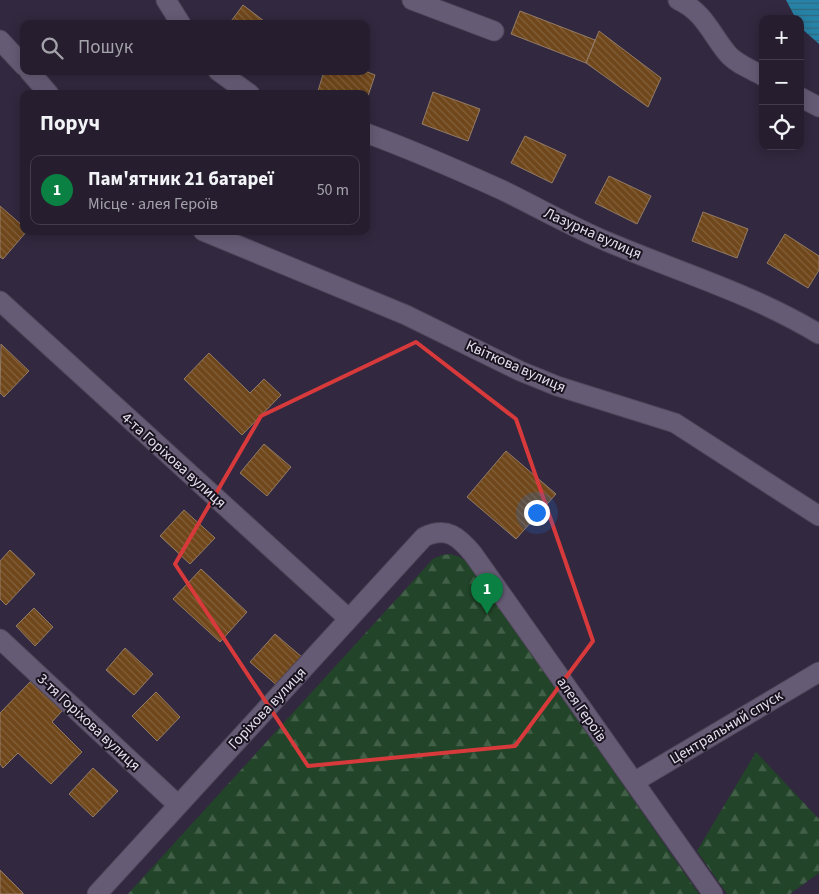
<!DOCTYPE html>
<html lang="uk">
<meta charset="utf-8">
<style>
body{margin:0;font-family:"Source Sans 3",sans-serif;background:#322b3b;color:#f1f3f6}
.controls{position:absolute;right:15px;top:15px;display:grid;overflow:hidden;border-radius:10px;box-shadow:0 2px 12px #0003}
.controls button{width:45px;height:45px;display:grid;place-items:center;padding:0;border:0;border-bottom:1px solid #423c4b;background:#261e2f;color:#f1f3f6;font:25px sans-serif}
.you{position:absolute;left:536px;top:512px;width:18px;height:18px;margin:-12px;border:4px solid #fff;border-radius:50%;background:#1a73e8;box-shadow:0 0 0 8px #1a73e833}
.badge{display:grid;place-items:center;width:32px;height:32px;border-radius:50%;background:#0b8043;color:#fff;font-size:16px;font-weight:700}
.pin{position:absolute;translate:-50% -41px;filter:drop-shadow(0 1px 2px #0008)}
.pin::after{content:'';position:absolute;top:26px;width:18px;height:15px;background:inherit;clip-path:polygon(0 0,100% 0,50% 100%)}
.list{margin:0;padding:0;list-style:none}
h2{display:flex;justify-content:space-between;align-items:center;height:65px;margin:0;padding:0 20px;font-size:21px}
h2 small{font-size:16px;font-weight:400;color:#a4a2aa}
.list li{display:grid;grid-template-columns:32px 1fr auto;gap:15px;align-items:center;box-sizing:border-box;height:70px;margin:0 10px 10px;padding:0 10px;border:1px solid #423c4b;border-radius:10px}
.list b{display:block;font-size:19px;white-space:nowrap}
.list p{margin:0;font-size:16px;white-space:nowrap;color:#a4a2aa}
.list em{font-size:16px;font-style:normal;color:#a4a2aa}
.icon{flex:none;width:28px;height:28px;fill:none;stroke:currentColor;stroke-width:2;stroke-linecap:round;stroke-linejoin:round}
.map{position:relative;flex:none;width:819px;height:894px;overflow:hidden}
.search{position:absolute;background:#261e2f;box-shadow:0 2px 12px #0003;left:20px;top:20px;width:350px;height:55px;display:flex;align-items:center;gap:12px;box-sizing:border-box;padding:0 18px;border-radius:10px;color:#a4a2aa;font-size:19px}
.panel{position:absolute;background:#261e2f;box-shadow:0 2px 12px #0003;left:20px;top:90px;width:350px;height:145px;border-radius:10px}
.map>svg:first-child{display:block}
.forest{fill:url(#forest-firs)}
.water{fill:url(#water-rules)}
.building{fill:url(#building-back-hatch);stroke:#937c66}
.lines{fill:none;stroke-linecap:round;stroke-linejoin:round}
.street-casing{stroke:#4f4659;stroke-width:21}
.street{stroke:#665b75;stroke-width:19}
.marked{fill:none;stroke:#d83a3c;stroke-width:4;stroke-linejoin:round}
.labels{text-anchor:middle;stroke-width:4;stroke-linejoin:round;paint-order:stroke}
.street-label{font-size:15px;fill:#e5dfee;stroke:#18131e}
</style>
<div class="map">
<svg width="819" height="894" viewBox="0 0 819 894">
<defs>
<pattern id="forest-firs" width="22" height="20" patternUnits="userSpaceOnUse" patternTransform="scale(1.25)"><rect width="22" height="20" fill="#224428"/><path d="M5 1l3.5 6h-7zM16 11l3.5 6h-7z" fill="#425f48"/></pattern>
<pattern id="water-rules" width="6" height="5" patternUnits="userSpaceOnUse" patternTransform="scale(1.25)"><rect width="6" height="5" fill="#2683a7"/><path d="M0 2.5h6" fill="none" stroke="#326981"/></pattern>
<pattern id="building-back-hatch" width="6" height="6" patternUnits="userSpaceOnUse" patternTransform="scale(1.25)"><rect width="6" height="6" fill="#6f471b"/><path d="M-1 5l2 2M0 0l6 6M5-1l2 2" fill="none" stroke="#83613c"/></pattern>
</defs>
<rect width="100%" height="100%" fill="#32283f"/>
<path class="forest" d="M451,554L460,557L468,563L699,894H128L433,559L442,555Z
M756,752L819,819V873L790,894H727L697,851Z"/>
<path class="water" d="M786,0H819V44L801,28L800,19H796Z"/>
<path class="building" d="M243,5L268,24H229Z
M520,11L595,40L586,63L511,34Z
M599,31L661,78L648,107L586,63Z
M324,71H365L375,75L366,102V94H325L318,91Z
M433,92L480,109L468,141L422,124Z
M525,136L566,155L552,183L511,163Z
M609,176L651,196L637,224L595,203Z
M0,206L24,227V231H27L3,259L0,257Z
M703,212L748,229L737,258L692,241Z
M785,234L819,256V270L808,288L767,263Z
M1,344L29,371L4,397L0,393Z
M209,353L250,393L264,379L281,395L242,435L184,379Z
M264,444L291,467L267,496L240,473Z
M506,451L556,494L516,539L467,497Z
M184,510L215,538L190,564L160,536Z
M10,550L35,574L6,605L0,599V561Z
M201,569L247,612L220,642L173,599Z
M34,608L53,627L35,646L16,626Z
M275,634L303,658L279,687L250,662Z
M125,648L153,674L134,695L106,670Z
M31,681L62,711L52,722L82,752L51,784L18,753L3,768L0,764V713Z
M156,692L180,717L157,741L132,716Z
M93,768L118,791L93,817L69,794Z
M0,870L23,893V894H0Z"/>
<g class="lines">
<g class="street-casing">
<path id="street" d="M166,0L181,24
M412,0L494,31
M678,0C704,12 710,32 727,53C736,64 751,69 763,76
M0,40L24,66
M29,71L49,94
M218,71L250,94
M800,97L819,107
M366,133C412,150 458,170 502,190C537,207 572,227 608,242C679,272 753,294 819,334
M203,231L406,315L520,371L557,386L675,423L819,516
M0,301L349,619
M0,639L178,805
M634,782L819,672
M97,894L424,537C447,526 459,537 473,554L713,894"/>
</g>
<use href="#street" class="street"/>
</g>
<path class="marked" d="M416,342L516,419L593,641L515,746L308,766L175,564L261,416Z"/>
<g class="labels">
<g class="street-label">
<text transform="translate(593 233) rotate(24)" y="5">Лазурна вулиця</text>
<text transform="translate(516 366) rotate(24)" y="5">Квіткова вулиця</text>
<text transform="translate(174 460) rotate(42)" y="5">4-та Горіхова вулиця</text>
<text transform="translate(267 708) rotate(-47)" y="5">Горіхова вулиця</text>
<text transform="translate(582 709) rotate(55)" y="5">алея Героїв</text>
<text transform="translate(89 722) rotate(43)" y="5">3-тя Горіхова вулиця</text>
<text transform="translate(726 727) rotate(-31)" y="5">Центральний спуск</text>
</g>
</g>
</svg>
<div class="controls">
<button>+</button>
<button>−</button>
<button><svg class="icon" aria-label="locate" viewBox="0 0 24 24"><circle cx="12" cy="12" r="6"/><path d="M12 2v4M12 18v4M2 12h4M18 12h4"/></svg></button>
</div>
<div class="you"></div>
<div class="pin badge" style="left:487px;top:614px">1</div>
<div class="search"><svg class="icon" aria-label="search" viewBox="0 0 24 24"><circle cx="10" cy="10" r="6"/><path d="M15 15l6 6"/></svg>Пошук</div>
<section class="panel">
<h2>Поруч<small></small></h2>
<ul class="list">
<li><span class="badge">1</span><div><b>Пам'ятник 21 батареї</b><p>Місце · алея Героїв</p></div><em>50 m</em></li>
</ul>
</section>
</div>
